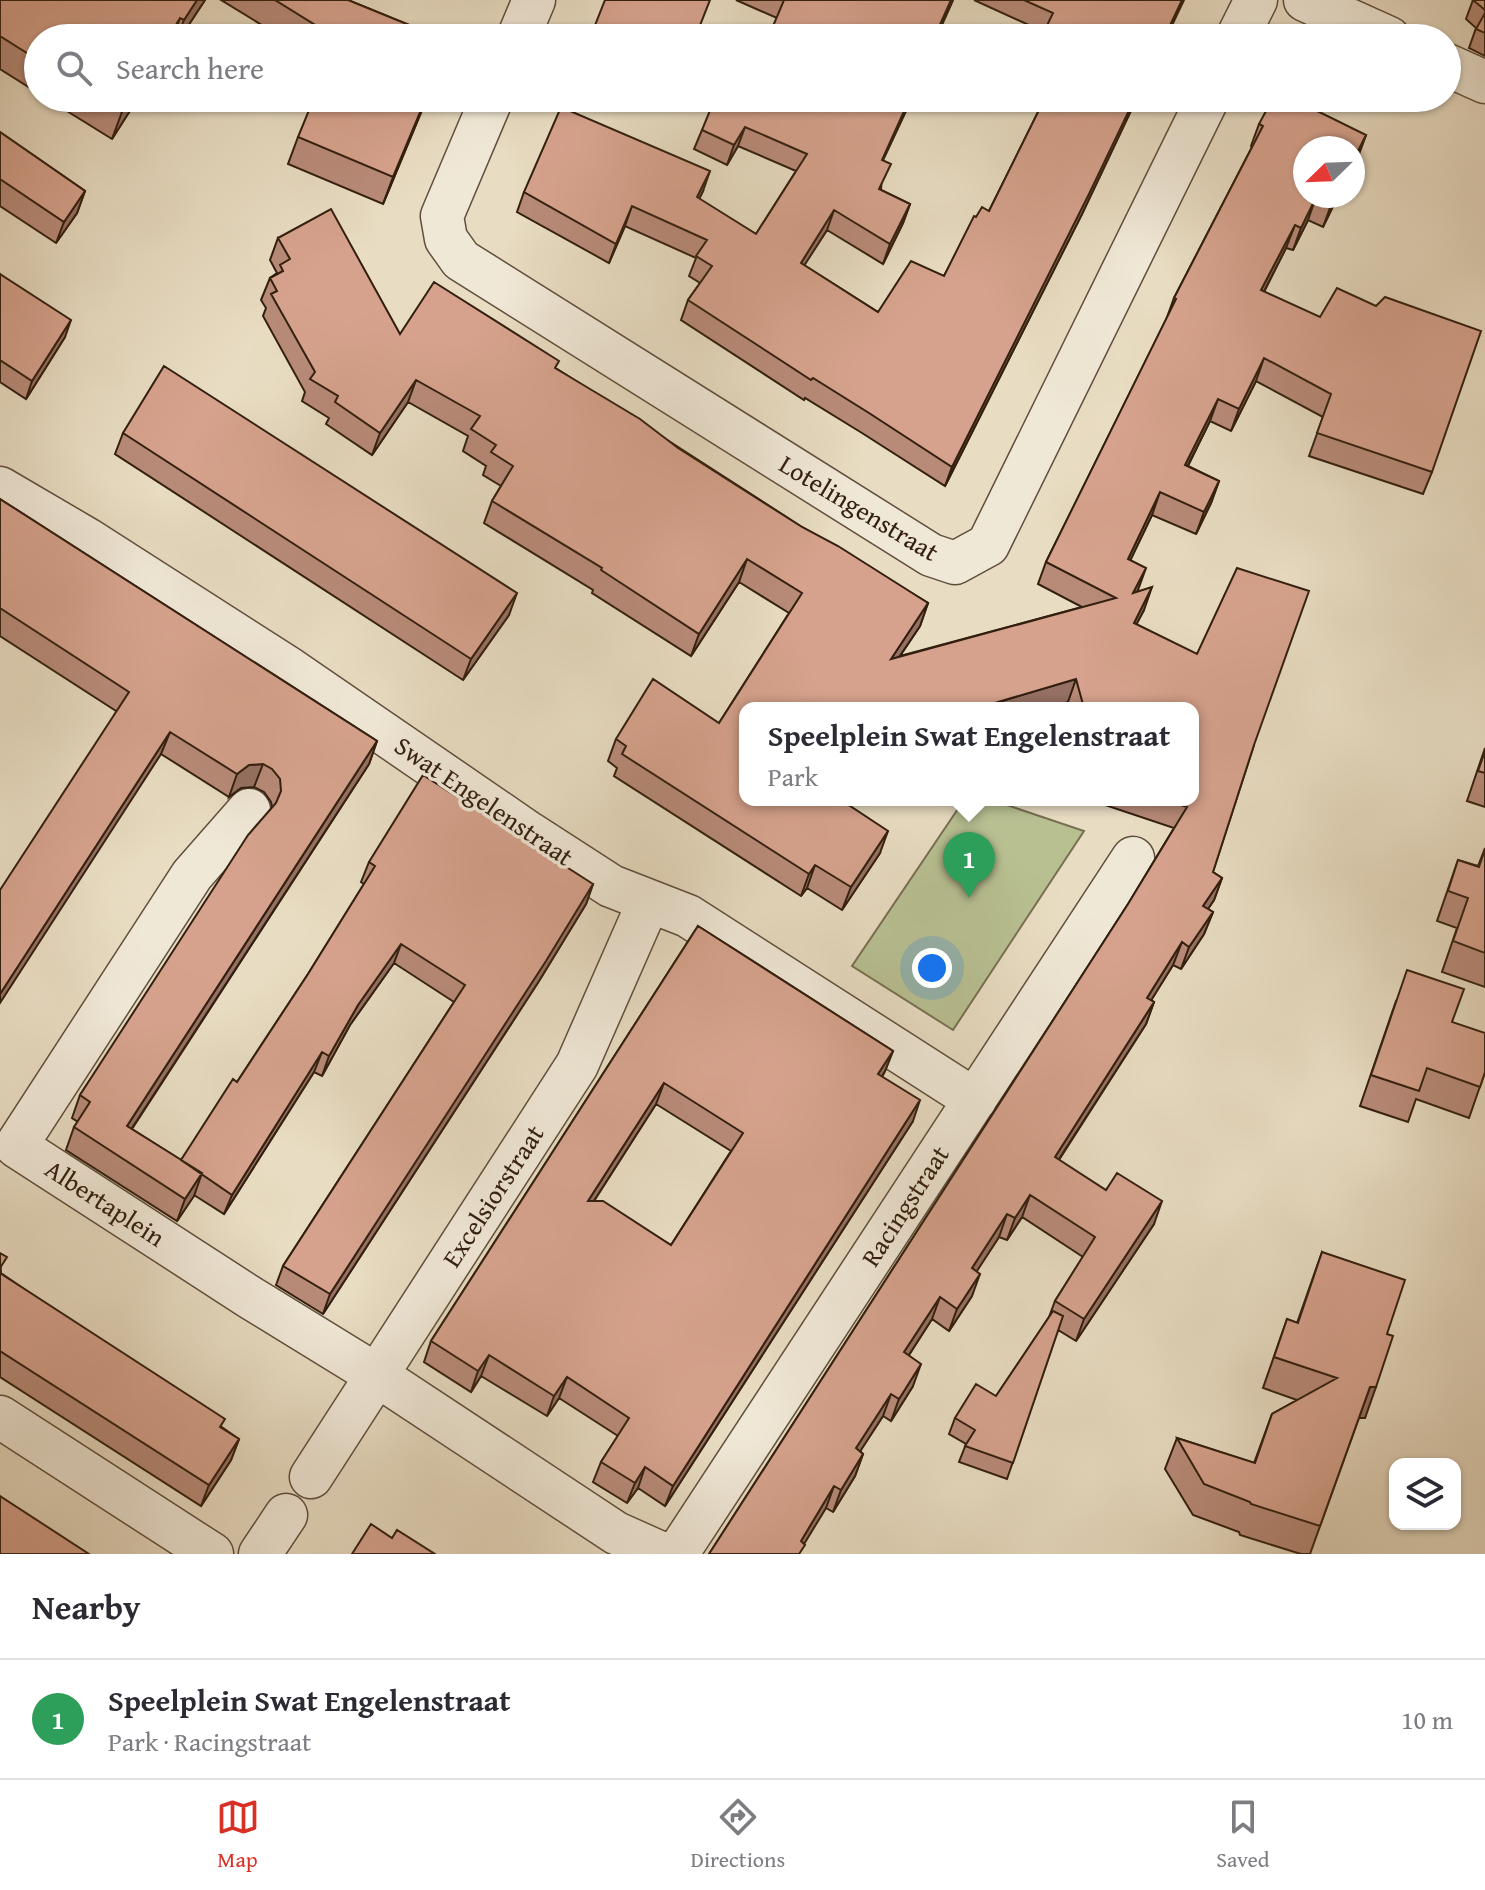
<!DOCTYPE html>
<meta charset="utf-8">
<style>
body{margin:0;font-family:"Gentium Book Plus",serif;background:#f2f2f3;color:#2b2b33}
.controls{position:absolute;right:24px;bottom:24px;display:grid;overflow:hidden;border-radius:16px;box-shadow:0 2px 6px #0004}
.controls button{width:72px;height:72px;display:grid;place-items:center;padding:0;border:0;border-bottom:2px solid #e1e1e2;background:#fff;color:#2b2b33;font:40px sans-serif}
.compass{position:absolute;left:1293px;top:136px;width:72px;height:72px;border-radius:50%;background:#fff;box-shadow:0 2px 6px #0004;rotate:247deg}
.you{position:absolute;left:932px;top:968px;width:28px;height:28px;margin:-20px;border:6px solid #fff;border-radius:50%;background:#1a73e8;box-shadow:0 0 0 12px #1a73e833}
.badge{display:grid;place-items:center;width:52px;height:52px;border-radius:50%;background:#d93025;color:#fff;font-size:26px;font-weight:700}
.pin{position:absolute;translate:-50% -66px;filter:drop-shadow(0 2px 4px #0008)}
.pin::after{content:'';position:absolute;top:42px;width:28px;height:24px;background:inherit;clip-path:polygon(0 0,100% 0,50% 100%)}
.popup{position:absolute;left:739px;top:702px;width:460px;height:104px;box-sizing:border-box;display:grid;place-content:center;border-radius:16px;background:#fff;filter:drop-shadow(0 2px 6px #0005);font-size:26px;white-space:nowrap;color:#7c7c81}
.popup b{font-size:30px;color:#2b2b33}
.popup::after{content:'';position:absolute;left:50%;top:100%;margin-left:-16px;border:16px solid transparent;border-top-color:#fff}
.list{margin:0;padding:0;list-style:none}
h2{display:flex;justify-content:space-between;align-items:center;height:104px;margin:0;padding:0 32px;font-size:34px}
h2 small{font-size:26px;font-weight:400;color:#7c7c81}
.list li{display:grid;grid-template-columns:52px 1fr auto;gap:24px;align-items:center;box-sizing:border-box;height:120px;padding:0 32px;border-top:2px solid #e1e1e2}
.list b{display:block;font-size:30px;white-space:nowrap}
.list p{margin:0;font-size:26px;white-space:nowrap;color:#7c7c81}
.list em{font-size:26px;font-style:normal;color:#7c7c81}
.icon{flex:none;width:44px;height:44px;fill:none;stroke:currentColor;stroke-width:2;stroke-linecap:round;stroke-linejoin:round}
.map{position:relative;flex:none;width:1485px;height:1554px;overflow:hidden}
.search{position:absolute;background:#fff;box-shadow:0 2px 6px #0004;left:24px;right:24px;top:24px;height:88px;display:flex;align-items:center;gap:20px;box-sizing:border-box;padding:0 28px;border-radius:44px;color:#7c7c81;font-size:30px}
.sheet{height:224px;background:#fff}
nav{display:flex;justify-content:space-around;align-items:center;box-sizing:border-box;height:112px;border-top:2px solid #e1e1e2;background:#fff;font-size:22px;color:#7c7c81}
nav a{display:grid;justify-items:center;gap:4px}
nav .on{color:#d93025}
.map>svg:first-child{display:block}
.green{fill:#b8c092;stroke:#767050;stroke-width:2}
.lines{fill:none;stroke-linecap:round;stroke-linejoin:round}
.street-casing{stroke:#604e3c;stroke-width:45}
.street{stroke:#f0e8d7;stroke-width:42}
.wall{fill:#b88b79;stroke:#331f0f;stroke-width:2;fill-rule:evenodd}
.shaded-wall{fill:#967163;stroke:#331f0f;stroke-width:2}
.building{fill:#d6a28d;stroke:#331f0f;stroke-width:2;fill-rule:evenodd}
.labels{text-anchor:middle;stroke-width:7;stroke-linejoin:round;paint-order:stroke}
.street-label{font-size:26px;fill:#331f0f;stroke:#f0e8d7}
</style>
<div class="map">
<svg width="1485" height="1554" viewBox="0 0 1485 1554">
<rect width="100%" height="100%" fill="#e8dcc2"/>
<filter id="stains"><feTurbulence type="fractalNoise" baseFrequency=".0025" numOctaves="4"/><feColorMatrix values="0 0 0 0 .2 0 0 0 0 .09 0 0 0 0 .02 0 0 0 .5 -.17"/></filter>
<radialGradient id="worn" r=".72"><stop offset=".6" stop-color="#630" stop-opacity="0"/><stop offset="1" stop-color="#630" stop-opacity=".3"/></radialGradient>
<path class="green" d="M964,800H992L1084,831L953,1030L852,966Z"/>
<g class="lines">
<g class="street-casing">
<path id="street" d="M1305,0L1389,38
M518,38L534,0
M1237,38L1256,0
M1447,65L1485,82
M492,98L442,216L446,239L461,260L931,555L955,563L988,545L1208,98
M0,488L87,539L290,669L529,833L611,886L688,916L975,1100
M249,810L192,875L16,1146L251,1298L378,1376L616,1533L663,1554
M0,1417L212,1554
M311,1477L577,1065L649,901
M260,1554L286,1515
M677,1554L1133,858"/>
</g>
<use href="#street" class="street"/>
</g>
<path class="wall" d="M0,0H205L180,38H38V93L0,69Z
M221,0H348L441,38H283Z
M736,0H953L936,38H768L777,18Z
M974,0H1184L1044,32Z
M1473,0H1485V56L1469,48L1476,28L1466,19Z
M46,98H138L112,139Z
M427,98L383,204L288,164L298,137Z
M912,98L883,160L881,190L910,204L903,223L883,264L827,230L804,265L878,312L944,276L976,217L989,211L1039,110L1018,98H1137L1082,214L945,486L862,433L805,398L804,400L681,320L688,300L700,283L689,276L696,258L625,226L609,263L517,212L524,192L703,191L699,199L756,234L796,171L738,146L727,165L694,149L702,130Z
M1259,124L1366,135L1353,167V148L1338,196L1323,227L1308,220L1293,250L1286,248L1264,292L1432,472L1423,494L1309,456L1323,417L1256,381L1231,431L1210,421L1188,466L1219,481L1211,503L1196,534L1152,515L1130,560L1137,592L1144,610L1136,624L1254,745L1213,872L1222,878L1214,900L1208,909L1213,912L1204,934L1181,969L1173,965L1151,1000L1154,1002L1146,1024L1059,1160L1154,1224L1076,1341L1058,1330L1007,1479L959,1462L966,1444L949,1434L955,1418L996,1396L1049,1317L1055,1301L1083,1257L1022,1217L1007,1240L999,1237L976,1271L972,1296L949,1331L932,1319L909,1355L913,1386L891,1421L883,1416L860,1451L863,1454L855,1476L833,1512L826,1508L709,1554L1128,904L1174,828L1096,802L1095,800H1193V708H1070L1068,702L1047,708H745V800L880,853L842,910L807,888L801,896L614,776L617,768L608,761L616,739L719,723L789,613L739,582L691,656L592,593L593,590L484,523L492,501L501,486L483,475L486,466L463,451L468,436L408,402L372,455L326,424L329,418L302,401L305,392L263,316L266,308L261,300L270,278L277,273L270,260L278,238L400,334L557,369L802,527L928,603L920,626L900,656L1082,607L1038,584L1046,562L1166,320L1174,298L1252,147L1251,146Z
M0,132L85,191L77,213L56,243L0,206Z
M0,274L65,337L26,399L0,382Z
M123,433L509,615L463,680L115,454Z
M0,499L377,741L369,764L132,1129L181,1160L237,1082L308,974L364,884L361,882L369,862L593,884L586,904L539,981L323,1314L276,1285L283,1266L454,1002L394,963L350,1025L322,1076L314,1072L224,1214L194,1195L177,1221L66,1150L74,1127L78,1122L72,1118L80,1095L272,807L271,802L264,792L254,787L241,788L229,797L161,754L116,711L0,636Z
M1485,748V807L1467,801Z
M1485,848V987L1442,972L1457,928L1437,921L1458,860L1478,866Z
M698,926L893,1051L885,1071L882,1077L913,1121L665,1506L638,1488L627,1503L593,1482L601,1462L618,1436L559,1398L547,1416L481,1376L471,1392L424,1362L431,1341ZM656,1104L731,1151L671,1245L594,1201Z
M1396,1001L1452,1022L1485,1072L1469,1118L1416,1099L1408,1122L1360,1106Z
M1322,1252L1387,1334L1365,1418H1359L1310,1554H1301L1240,1535L1239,1532L1193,1515L1165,1469L1177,1438L1254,1463L1272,1414L1297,1400L1263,1388L1287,1319L1297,1323Z
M0,1253L1,1273L239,1439L231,1460L201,1506L0,1377Z"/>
<path class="shaded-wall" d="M197,0H205L180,38H177L184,20Z
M951,0H953L936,38H934Z
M1182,0H1184L1166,38H1164Z
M180,18L173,38H168Z
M131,98H138L112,139L122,112Z
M426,98H427L383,204L393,177Z
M910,98H912L874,179L882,160Z
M1135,98H1137L1082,214L945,486L952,467Z
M745,127L738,146L727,165L734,145Z
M1366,135L1358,157L1353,167V161Z
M710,171L703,191L690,217L697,197Z
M85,191L77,213L56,243L64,222Z
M1335,196H1338L1323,227L1331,205Z
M1316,197L1308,220L1293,250L1301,228Z
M910,204L903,223L883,264L890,244Z
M632,206L625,226L609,263L616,244Z
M834,210L827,230L793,283L801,263Z
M1295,225L1286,248L1253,313L1261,290Z
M71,320L65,337L26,399L32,381Z
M1264,358L1256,381L1231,431L1239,409Z
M416,380L408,402L372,455L380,433Z
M1218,399L1210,421L1177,487L1185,465Z
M1219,481L1211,503L1196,534L1204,512Z
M1160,492L1152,515L1120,582L1128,559Z
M747,559L739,582L691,656L699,634Z
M1146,568L1138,590L1125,615L1133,593Z
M1152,587L1144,610L1125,646L1134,623Z
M517,593L509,615L463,680L471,659Z
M928,603L920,626L883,681L891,659Z
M1076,679L1068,702L1047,708H978Z
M170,732L161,754L0,1003V994Z
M377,741L369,764L119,1148L127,1126Z
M263,764L254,787L241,788L229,797L237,774L249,765Z
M888,831L880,853L842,910L851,887Z
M815,865L807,888L801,896L809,874Z
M1222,878L1214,900L1195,928L1203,906Z
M593,884L586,904L539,981L323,1314L330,1294Z
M1213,912L1204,934L1181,969L1189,947Z
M1182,942L1173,965L1139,1020L1147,998Z
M401,944L394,963L350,1025L322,1076L329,1056L358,1005Z
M1154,1002L1146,1024L1046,1179L1055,1157Z
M893,1051L885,1071L871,1095L878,1074Z
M322,1052L314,1072L224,1214L232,1195Z
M664,1083L656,1104L581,1221L588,1201Z
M920,1100L913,1121L665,1506L673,1486Z
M202,1173L194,1196L177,1221L185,1199Z
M1030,1195L1022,1217L1007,1240L1015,1218Z
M1162,1201L1154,1224L1076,1341L1084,1319Z
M1007,1214L999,1237L964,1291L972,1268Z
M980,1274L972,1296L949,1331L957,1309Z
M940,1297L932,1319L896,1375L904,1352Z
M489,1355L481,1376L471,1392L478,1371Z
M921,1364L913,1386L891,1421L899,1399Z
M567,1377L559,1398L547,1416L554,1396Z
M1370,1387H1376L1365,1418H1359Z
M891,1394L883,1416L848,1470L856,1448Z
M239,1439L231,1460L201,1506L209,1485Z
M863,1454L855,1476L833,1512L841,1490Z
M645,1467L638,1488L627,1503L635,1483Z
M834,1486L826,1508L798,1554L801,1541Z"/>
<path class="building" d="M0,0H197L184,20L180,18L168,38H38V60L0,36Z
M275,0H348L441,38H317L320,28Z
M605,0H710L695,38H590Z
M784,0H951L934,38H768Z
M1024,0H1182L1164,38H1041L1053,13Z
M1473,0H1485V10Z
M1485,13V33L1476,29Z
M100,98H131L122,112Z
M314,98H426L393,177L298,137Z
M715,98H910L882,160L891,164L879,189L910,204L890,244L834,210L801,263L878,312L911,261L944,276L974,216L976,217L982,207L989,211L1045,98H1135L1089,194L952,467L869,413L813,378L811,380L688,300L712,266L696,256L707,240L632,206L616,244L524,192L561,107L710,171L697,197L756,234L807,154L745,127L734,145L702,130Z
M1273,98H1291L1366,135L1353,161V148H1305V196H1335L1331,205L1316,197L1301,228L1295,225L1261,290L1320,317L1337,288L1376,306L1385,297L1481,331L1432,472L1317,433L1331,394L1264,358L1239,409L1218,399L1185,465L1219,481L1204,512L1160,492L1128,559L1146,568L1133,593L1152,587L1134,623L1197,654L1237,568L1309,591L1254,745L1213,872L1222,878L1203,906L1213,912L1189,947L1182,942L1147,998L1154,1002L1055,1157L1106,1190L1117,1173L1162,1201L1084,1319L1055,1301L1095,1237L1030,1195L1015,1218L1007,1214L972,1268L980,1274L957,1309L940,1297L904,1352L921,1364L899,1399L891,1394L856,1448L863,1454L841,1490L834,1486L801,1541L805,1545L799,1554H709L1128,904L1187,807L1165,800H1193V708H1084L1076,679L978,708H745V800H841L888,831L851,887L815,865L809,874L622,754L626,746L616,739L653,679L719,723L802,593L747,559L699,634L601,570L602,568L492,501L513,466L491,452L496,445L471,429L480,416L416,380L380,433L335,402L338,396L310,379L315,372L271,294L277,291L270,278L283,271L280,265L290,259L278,238L331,209L400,334L434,282L559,361L555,368L640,419L678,448L802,527L838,546L928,603L891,659L1116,598L1046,562L1176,299L1174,298L1263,126L1259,124Z
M0,132L85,191L64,222L0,179Z
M0,274L71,320L32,381L0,360Z
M164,366L517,593L471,659L123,433Z
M0,499L377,741L127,1126L202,1173L185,1199L74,1127L90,1102L80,1095L248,835L276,803L281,791L280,779L272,769L263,764L249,765L237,774L170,732L0,994V890L129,692L0,608Z
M1485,751V773L1478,771Z
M423,775L593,884L546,961L330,1294L283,1266L465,985L401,944L358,1005L329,1056L322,1052L232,1195L181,1160L233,1079L237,1082L308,974L375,866L369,862Z
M1485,849V953L1453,941L1468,898L1448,891L1458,860L1479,867Z
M698,926L893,1051L878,1074L920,1100L673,1486L645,1467L635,1483L601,1462L629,1418L567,1377L554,1396L489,1355L478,1371L431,1341ZM664,1083L743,1133L671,1245L603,1201H588Z
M1407,970L1464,989L1452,1022L1485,1033V1072L1480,1087L1427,1068L1419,1091L1371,1075Z
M1322,1252L1405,1280L1387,1334L1393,1336L1376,1387H1370L1320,1526L1251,1504L1250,1502L1204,1484L1177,1438L1255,1463L1272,1414L1337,1378L1274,1357L1287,1319L1298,1323Z
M0,1253L7,1257L0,1268Z
M0,1273L225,1419L220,1427L239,1439L209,1485L0,1351Z
M1053,1311L1063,1316L1013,1463L965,1446L975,1430L955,1418L976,1384L996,1396Z
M0,1496L89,1554H0Z
M371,1524L392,1538L397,1530L435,1554H352Z"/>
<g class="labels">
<g class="street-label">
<text transform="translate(859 508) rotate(31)" y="9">Lotelingenstraat</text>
<text transform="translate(484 801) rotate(34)" y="9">Swat Engelenstraat</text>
<text transform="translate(493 1196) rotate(-57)" y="9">Excelsiorstraat</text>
<text transform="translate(105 1203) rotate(33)" y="9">Albertaplein</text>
<text transform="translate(905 1206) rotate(-57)" y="9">Racingstraat</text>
</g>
</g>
<rect width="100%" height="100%" filter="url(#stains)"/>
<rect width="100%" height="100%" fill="url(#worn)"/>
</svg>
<div class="controls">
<button><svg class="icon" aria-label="layers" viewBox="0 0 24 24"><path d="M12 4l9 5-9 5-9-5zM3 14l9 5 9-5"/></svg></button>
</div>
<svg class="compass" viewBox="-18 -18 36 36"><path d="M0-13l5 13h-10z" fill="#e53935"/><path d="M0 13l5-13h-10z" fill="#7c7c81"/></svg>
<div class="you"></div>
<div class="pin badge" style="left:969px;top:898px;background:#2e9e5b">1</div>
<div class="popup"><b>Speelplein Swat Engelenstraat</b>Park</div>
<div class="search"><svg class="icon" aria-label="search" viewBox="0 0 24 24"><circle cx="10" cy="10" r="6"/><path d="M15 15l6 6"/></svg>Search here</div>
</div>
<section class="sheet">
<h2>Nearby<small></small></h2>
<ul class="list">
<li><span class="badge" style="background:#2e9e5b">1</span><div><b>Speelplein Swat Engelenstraat</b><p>Park · Racingstraat</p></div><em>10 m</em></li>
</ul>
</section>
<nav>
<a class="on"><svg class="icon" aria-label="map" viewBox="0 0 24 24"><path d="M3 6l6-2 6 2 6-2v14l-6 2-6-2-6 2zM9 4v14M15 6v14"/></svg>Map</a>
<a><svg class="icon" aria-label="directions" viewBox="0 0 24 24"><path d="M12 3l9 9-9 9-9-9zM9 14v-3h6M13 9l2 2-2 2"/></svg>Directions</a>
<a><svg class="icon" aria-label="saved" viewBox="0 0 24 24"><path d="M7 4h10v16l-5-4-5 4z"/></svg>Saved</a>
</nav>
